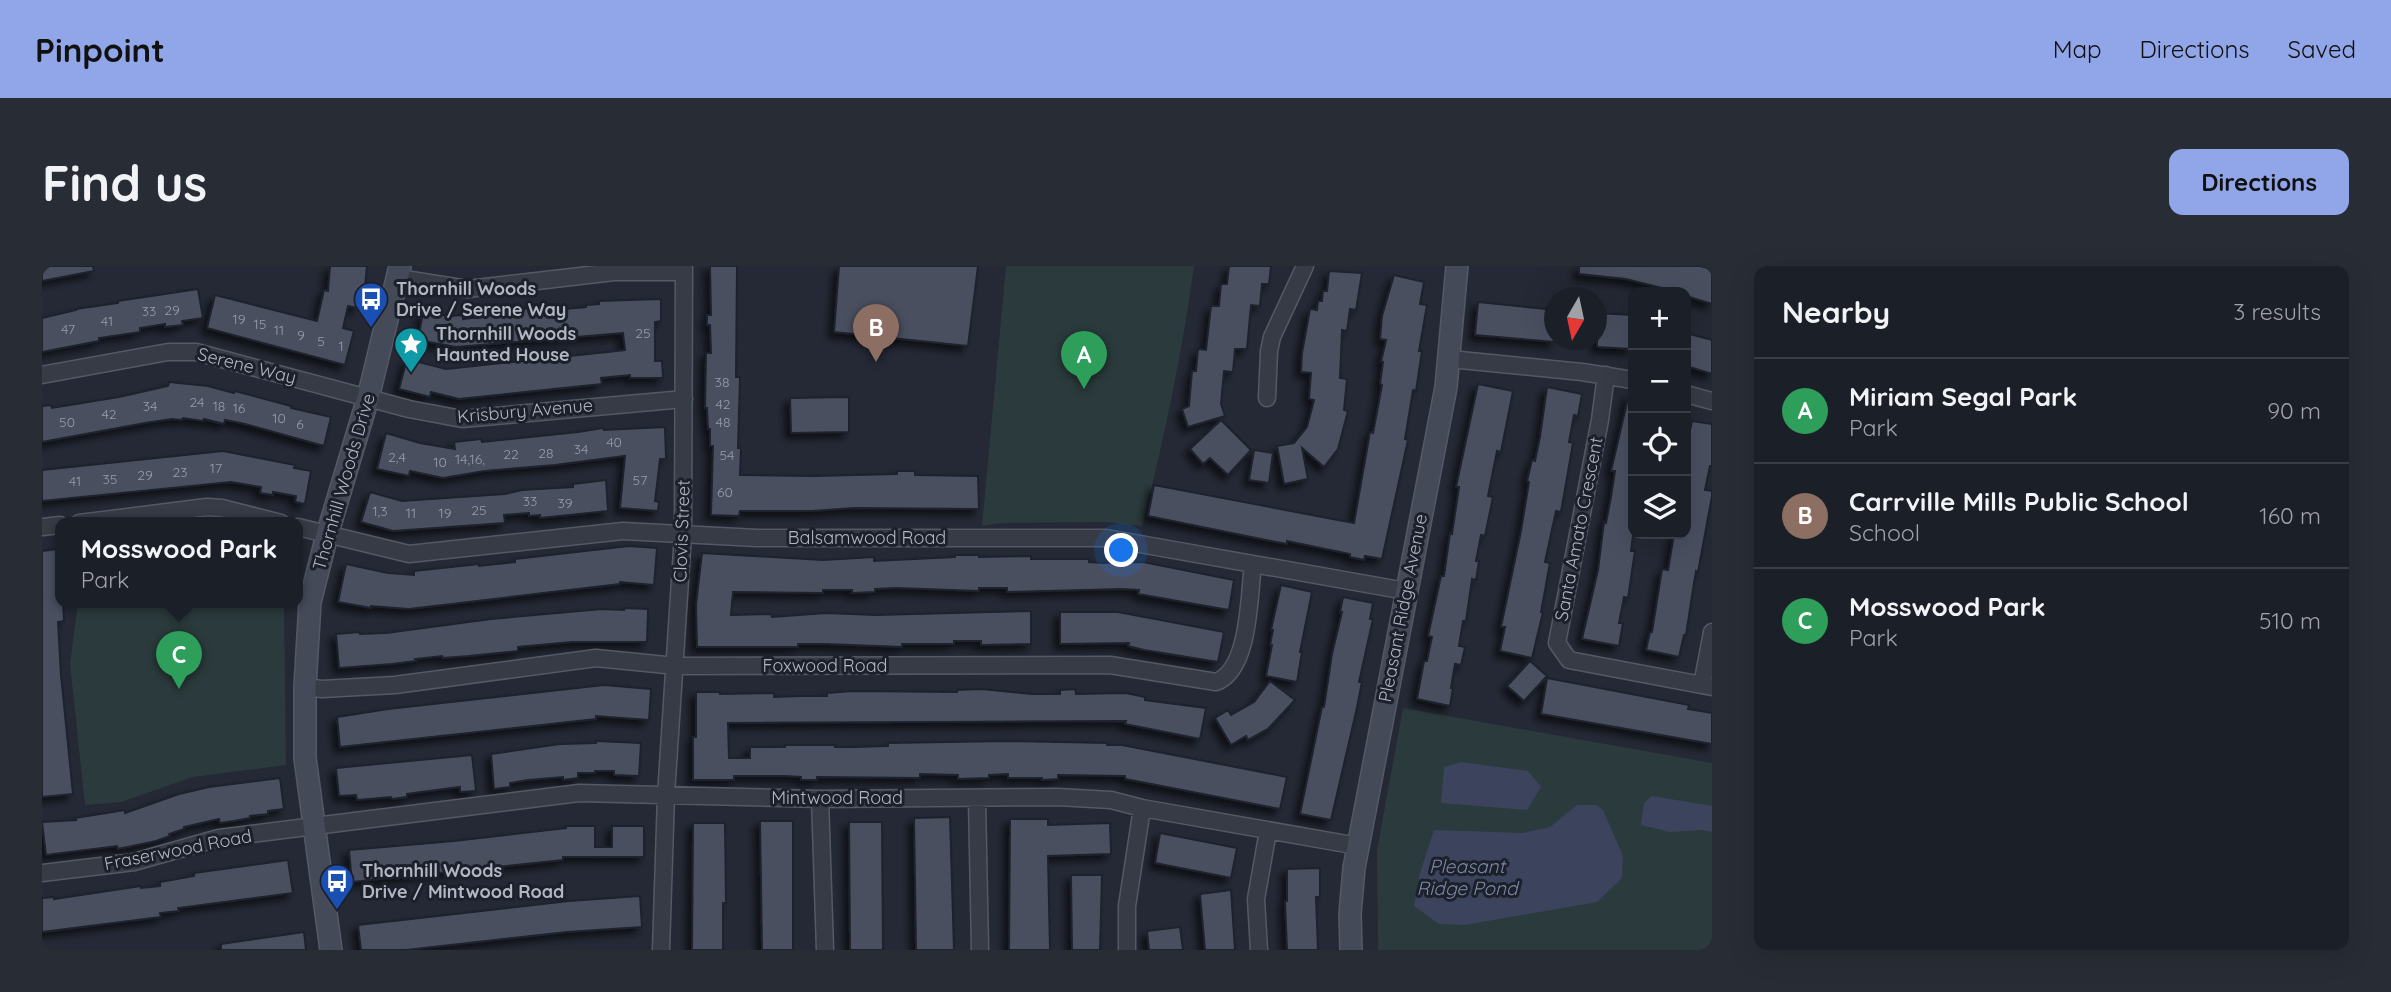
<!DOCTYPE html>
<meta charset="utf-8">
<style>
body{margin:0;font-family:Quicksand,sans-serif;background:#282c34;color:#f1f3f6}
.controls{position:absolute;right:21px;top:21px;display:grid;overflow:hidden;border-radius:14px;box-shadow:0 7px 28px #0002}
.controls button{width:63px;height:63px;display:grid;place-items:center;padding:0;border:0;border-bottom:2px solid #393d45;background:#1b1f28;color:#f1f3f6;font:35px sans-serif}
.compass{position:absolute;left:1502px;top:21px;width:63px;height:63px;border-radius:50%;background:#1b1f28;box-shadow:0 7px 28px #0002;rotate:189deg}
.you{position:absolute;left:1080px;top:285px;width:24px;height:24px;margin:-18px;border:5px solid #fff;border-radius:50%;background:#1a73e8;box-shadow:0 0 0 10px #1a73e833}
.badge{display:grid;place-items:center;width:46px;height:46px;border-radius:50%;background:#90a6e9;color:#fff;font-size:23px;font-weight:700}
.pin{position:absolute;translate:-50% -58px;filter:drop-shadow(0 2px 4px #0008)}
.pin::after{content:'';position:absolute;top:37px;width:24px;height:21px;background:inherit;clip-path:polygon(0 0,100% 0,50% 100%)}
.popup{position:absolute;left:13px;top:251px;width:248px;height:91px;box-sizing:border-box;display:grid;place-content:center;border-radius:14px;background:#1b1f28;filter:drop-shadow(0 2px 5px #0005);font-size:23px;white-space:nowrap;color:#a0a2a8}
.popup b{font-size:26px;color:#f1f3f6}
.popup::after{content:'';position:absolute;left:50%;top:100%;margin-left:-14px;border:14px solid transparent;border-top-color:#1b1f28}
.list{margin:0;padding:0;list-style:none}
h2{display:flex;justify-content:space-between;align-items:center;height:91px;margin:0;padding:0 28px;font-size:30px}
h2 small{font-size:23px;font-weight:400;color:#a0a2a8}
.list li{display:grid;grid-template-columns:46px 1fr auto;gap:21px;align-items:center;box-sizing:border-box;height:105px;padding:0 28px;border-top:2px solid #393d45}
.list b{display:block;font-size:26px;white-space:nowrap}
.list p{margin:0;font-size:23px;white-space:nowrap;color:#a0a2a8}
.list em{font-size:23px;font-style:normal;color:#a0a2a8}
.icon{flex:none;width:38px;height:38px;fill:none;stroke:currentColor;stroke-width:2;stroke-linecap:round;stroke-linejoin:round}
.map{position:relative;flex:none;width:1670px;height:684px;overflow:hidden;border-radius:14px}
header{display:flex;align-items:center;gap:42px;box-sizing:border-box;height:98px;padding:0 35px;background:#90a6e9;color:#111}
header strong{font-size:33px}
nav{display:flex;gap:38px;margin-inline-start:auto;font-size:24px}
.intro{display:flex;align-items:center;justify-content:space-between;box-sizing:border-box;height:168px;padding:0 42px}
h1{margin:0;font-size:49px}
.button{padding:18px 32px;border-radius:14px;background:#90a6e9;color:#111;font-size:24px;font-weight:700}
main{display:flex;gap:42px;padding:0 42px}
aside{flex:1;background:#1b1f28;border-radius:14px;box-shadow:0 7px 28px #0002}
.map>svg:first-child{display:block}
.green{fill:#2b3a3c}
.water{fill:#3b445c}
.building{fill:#4a505f;stroke:#1e222d;stroke-width:2;filter:url(#shadow)}
.lines{fill:none;stroke-linecap:round;stroke-linejoin:round}
.street-casing{stroke:#545964;stroke-width:19}
.secondary-casing{stroke:#545964;stroke-width:24}
.street{stroke:#373b46;stroke-width:16}
.secondary{stroke:#454a59;stroke-width:21}
.labels{text-anchor:middle;stroke-width:6;stroke-linejoin:round;paint-order:stroke}
.number-label{font-size:14px;fill:#979ca9}
.poi-label{font-size:18px;font-weight:bold;fill:#b1b6c2;stroke:#1c202b;text-anchor:start}
.street-label{font-size:18px;fill:#b1b6c2;stroke:#1c202b}
.water-label{font-size:19px;font-style:italic;fill:#7d89a7;stroke:#1c202b}
</style>
<header>
<strong>Pinpoint</strong>
<nav><a>Map</a><a>Directions</a><a>Saved</a></nav>
</header>
<div class="intro"><h1>Find us</h1><a class="button">Directions</a></div>
<main>
<div class="map">
<svg width="1670" height="684" viewBox="0 0 1670 684">
<defs>
<filter id="shadow"><feDropShadow dx="-5.5" dy="5.5" stdDeviation="3.5" flood-color="#0009"/></filter>
</defs>
<rect width="100%" height="100%" fill="#242935"/>
<path class="green" d="M964,0H1152C1140,88 1122,174 1100,260L1064,256L958,257L940,260Z
M36,337H242L244,499L151,511L79,536L43,539L28,398Z
M1361,442L1670,497V684H1336L1335,584Z"/>
<path class="water" d="M1419,496L1486,505L1499,521L1485,544L1399,537L1402,501Z
M1610,530L1670,540V566L1660,564L1628,566L1599,559L1602,537Z
M1535,539H1554L1561,544L1581,590L1580,612L1555,636L1423,659L1397,658L1372,640L1378,607L1392,564L1481,567L1508,561Z"/>
<path class="building" d="M0,0H51L52,5L0,15Z
M288,0H325L323,20H320L315,42L306,40L301,62L312,65L303,99L165,62L173,29L275,55L282,24L286,25Z
M668,0H695L694,111H698L696,182H699L698,209L772,210L855,208V205H873V209L936,210L937,243L812,242L770,245H698L697,250L669,249L671,180H668V163H666L665,142H663L664,87H669L668,59H665V49H669Z
M797,0H936L926,80L792,66Z
M1187,0H1229L1227,18H1220L1218,40L1209,39L1205,83H1193L1191,106L1182,105L1179,138L1183,150L1146,161L1140,143L1147,140L1150,105H1154L1156,83L1164,84L1169,40H1177L1179,18H1185Z
M1537,0H1658L1670,3V38L1644,30V26H1628V24L1584,13L1537,8Z
M1287,5L1320,7L1314,44L1308,43L1305,65L1300,64L1298,112L1305,113L1302,144L1306,145L1296,183L1282,201L1260,182L1266,213L1242,218L1235,180L1252,177L1265,161L1272,134L1267,133L1269,107L1259,106L1260,87L1268,43L1275,44L1276,35H1280L1281,25H1285Z
M1352,9L1382,16L1378,38L1385,39L1377,85H1380L1374,125L1371,124L1363,173L1366,174L1340,293L1323,290L1322,294L1308,291V288L1245,275V278L1229,275L1106,250L1112,219L1312,257L1328,166L1331,167L1340,119L1338,118L1341,96H1339L1344,74L1338,73L1340,50Z
M156,23L161,52L140,55L141,59L123,61V58L98,62V66L57,72V75L0,86V52L34,44V43L76,37V35Z
M619,33V55L613,56V95H620L621,112H588V109L559,112L560,118L417,133L389,126L388,131L357,123L365,93L404,103L583,84L581,67L414,81L376,74L381,46L408,50L421,49V53L468,47V44L490,42V46L544,41V39L557,38V35Z
M1436,36L1513,44V76L1433,69Z
M1555,47L1591,49L1590,83L1555,81Z
M1644,67L1670,74V108L1644,100Z
M127,116L166,120L192,127L193,125L249,140V142L289,151L282,180L203,158L183,154L182,158L162,153L161,155L141,152L140,154L130,153L103,157L0,176V140L9,139L10,142L77,131L126,120Z
M1436,118L1471,125L1459,186L1455,185L1446,230L1451,231L1443,270L1439,269L1434,295H1437L1434,314L1430,313L1424,355H1421L1417,380L1423,381L1419,399L1413,398L1409,422H1411L1408,440L1375,433L1382,395H1385L1390,371L1386,370L1399,310H1402L1408,267L1410,268L1417,221H1414Z
M1505,121L1540,128L1536,150L1532,149L1527,176L1531,177L1519,246L1514,245L1503,296L1508,297L1499,346H1501L1490,392L1458,385L1463,361H1459L1479,265L1487,216L1485,215L1490,194L1493,195L1498,171Z
M1587,128L1591,129V270L1589,285H1593L1586,332L1582,331L1577,357H1581L1577,380L1540,373L1556,304L1562,256L1564,257L1569,231L1573,205H1569Z
M807,131V166L749,167L748,132Z
M1179,154L1209,184L1186,209L1168,192L1161,198L1148,183Z
M1650,155L1670,158V200H1668L1663,224L1670,225V230L1656,306L1654,305L1650,330L1644,369H1642L1637,391L1604,384L1608,366H1610L1620,303L1626,304L1632,268H1644V183Z
M623,161L624,193H618L613,235L617,236L616,245L578,242L583,190L513,199L443,205L401,212L368,205L367,210L335,203L344,167L378,177L413,183L412,176L439,173L440,176L536,166L561,162L562,164Z
M1212,184L1231,187L1227,217L1207,214Z
M181,185L253,199L252,202L269,205L263,238L253,236L254,230L231,226V229L218,227L219,221L189,216L0,235V204Z
M564,214L566,245L498,252V249L487,250V247L462,249L463,257L351,265L319,256L328,226L360,235L463,228L480,224L531,221V218Z
M587,280L615,282L612,319L578,316V318L367,343L329,340V342L296,336L304,298L346,307L372,309V305L437,298V300L473,296V293Z
M16,283L18,337H21L22,355L16,356L19,409L31,528L0,531V285Z
M660,287L781,294L832,291V295L913,291V289H937V291L989,290V293H1047V296L1062,297L1101,296L1192,314L1187,344L1096,328L1097,324L1079,323L965,326V322H937V325L855,322L833,323V326L810,327V324H781V327L691,326L689,349L729,348L730,351L784,347L834,349L989,345V378L939,379V375H912V378H860V381L784,378H756V381H655L654,339Z
M1239,319L1270,326L1258,386H1260L1255,416L1224,410L1230,379H1228L1231,364H1229Z
M1301,331L1331,337L1328,353H1331L1317,416H1320L1314,446L1289,554L1258,548L1280,441H1282L1290,388L1300,346H1298Z
M582,342L606,343L605,376H530L476,381V385L427,390L401,392L400,390L373,393L374,395L350,398L297,402L294,368L318,366V368L344,367L449,353L560,343L582,344Z
M1018,346H1076L1182,366L1176,396L1102,384L1086,380L1087,377L1018,378Z
M1488,395L1505,410L1482,435L1465,420Z
M1505,412L1647,439L1646,443L1670,447V478L1499,448Z
M1228,415L1253,434L1226,463L1206,474L1204,470L1189,479L1173,452L1186,444L1189,449L1212,436Z
M562,419L609,423L607,454L554,450V453L298,481L295,451L346,443Z
M939,423L990,428H1018V424L1033,423L1034,428L1084,427L1103,431V434L1164,442L1158,473L1083,458L1084,455L686,457L687,492H708V481H743V479H793V481H812L846,480V477L966,475L1065,477V479H1080L1245,511L1238,543L1099,516L1083,513V510L1016,509V513L1000,514V512H966V508L947,509V512L916,513V509L878,508V512L775,511V514H759V511L743,510H692V514H651V471H654V426H678V428L732,427V431L759,430H785V427L811,425L915,426V424Z
M554,475L599,477L597,510L572,509V505H553V507H536V512L521,514V511L486,514L468,517V521L452,523L449,488L518,478L554,477Z
M430,489L434,525L418,526V521L365,528V531L350,533L349,531L315,534L314,529L297,530L294,502Z
M238,512L242,543L226,545V548L208,550V552L192,555L178,557L177,553L142,561V563L127,568L128,570L114,575L76,583L75,580L4,589L0,556L34,554L33,552L83,544V547L137,528L167,521Z
M908,551L912,684H874L872,552Z
M968,553H1006V559L1068,557L1069,588L1006,590L1008,684H967Z
M718,555H751V684H720Z
M807,556H840L841,684H808Z
M651,557H683L684,637H681V684H650Z
M524,560H553V581H570V560H602V591H521V594L310,616L307,584L412,575L524,562Z
M1118,567L1195,582L1189,612L1113,597Z
M246,594L251,627L136,642L137,645L118,647L119,651L0,666V632L12,631V633L99,620V622L118,620V616L152,610V607Z
M1278,602V631H1274L1276,684H1245L1243,635H1245V603Z
M1029,609H1060L1058,684H1030Z
M1189,624L1193,684H1163L1158,628Z
M598,630L600,661L525,666L364,684H319L316,659L527,635Z
M1138,661L1141,684H1107L1105,665Z
M262,666L264,684H179V678Z"/>
<g class="lines">
<g class="street-casing">
<path id="street" d="M356,12L426,23L572,6H642
M1408,93L1540,106L1591,114
M0,109L126,86H154L367,143L420,153L642,133
M1564,109L1558,154L1515,377L1527,394L1670,421
M1644,128L1670,135
M1225,132L1227,85L1230,71L1263,0
M37,257L165,241L180,242L239,257
M0,261L18,259
M256,261L367,288L581,265L715,272H1064L1364,325
M1660,419L1670,366
M263,421L280,423L353,419L554,392L634,400L1068,399L1174,416C1208,404 1207,329 1211,298
M778,533L783,684
M935,533L938,684
M0,607L92,596L177,572L537,527L778,533L1015,531L1069,534L1100,542L1316,580
M619,684L624,529L641,268L642,0
M1085,684V640L1100,542
M1217,684L1214,633L1226,565"/>
</g>
<g class="secondary-casing">
<path id="secondary" d="M289,684L263,492V421L268,336L285,269L326,132L358,0
M1309,684L1308,648L1312,602L1404,121L1415,0"/>
</g>
<use href="#street" class="street"/>
<use href="#secondary" class="secondary"/>
</g>
<defs>
<g id="bus-pin" transform="scale(1.75)"><path d="M0 17L-7.5 6A9.5 9.5 0 1 1 7.5 6Z" fill="#1a4fb4" stroke="#1c202b"/><path d="M-5-6H5V4H4V6H2V4H-2V6H-4V4H-5ZM-3.5-4V0h7V-4ZM-3.5 1.2v1.5H-2V1.2ZM2 1.2v1.5H3.5V1.2Z" fill="#fff"/></g>
<g id="sight-pin" transform="scale(1.75)"><path d="M0 17L-7.5 6A9.5 9.5 0 1 1 7.5 6Z" fill="#0f9aa8" stroke="#1c202b"/><path d="M0-6L1.8-2.2L6-1.7L2.9 1.2L3.7 5.4L0 3.3L-3.7 5.4L-2.9 1.2L-6-1.7L-1.8-2.2Z" fill="#fff"/></g>
</defs>
<g fill-rule="evenodd">
<use href="#bus-pin" x="329" y="33"/>
<use href="#sight-pin" x="369" y="78"/>
<use href="#bus-pin" x="295" y="615"/>
</g>
<g class="labels">
<g class="number-label">
<text x="130" y="49">29</text>
<text x="107" y="50">33</text>
<text x="197" y="58">19</text>
<text x="65" y="60">41</text>
<text x="218" y="63">15</text>
<text x="26" y="68">47</text>
<text x="237" y="69">11</text>
<text x="601" y="72">25</text>
<text x="259" y="74">9</text>
<text x="279" y="80">5</text>
<text x="299" y="85">1</text>
<text x="680" y="121">38</text>
<text x="155" y="141">24</text>
<text x="681" y="143">42</text>
<text x="108" y="145">34</text>
<text x="177" y="145">18</text>
<text x="197" y="147">16</text>
<text x="67" y="153">42</text>
<text x="237" y="157">10</text>
<text x="25" y="161">50</text>
<text x="681" y="161">48</text>
<text x="258" y="163">6</text>
<text x="572" y="181">40</text>
<text x="539" y="188">34</text>
<text x="504" y="192">28</text>
<text x="469" y="193">22</text>
<text x="685" y="194">54</text>
<text x="355" y="196">2,4</text>
<text x="428" y="198">14,16,</text>
<text x="398" y="201">10</text>
<text x="174" y="207">17</text>
<text x="138" y="211">23</text>
<text x="103" y="214">29</text>
<text x="68" y="218">35</text>
<text x="598" y="219">57</text>
<text x="33" y="220">41</text>
<text x="683" y="231">60</text>
<text x="488" y="240">33</text>
<text x="523" y="242">39</text>
<text x="437" y="249">25</text>
<text x="338" y="250">1,3</text>
<text x="369" y="252">11</text>
<text x="403" y="252">19</text>
</g>
<g class="poi-label">
<text x="354" y="29">Thornhill Woods<tspan x="354" dy="21">Drive / Serene Way</tspan></text>
<text x="394" y="74">Thornhill Woods<tspan x="394" dy="21">Haunted House</tspan></text>
<text x="320" y="611">Thornhill Woods<tspan x="320" dy="21">Drive / Mintwood Road</tspan></text>
</g>
<g class="street-label">
<text transform="translate(205 100) rotate(14)" y="6">Serene Way</text>
<text transform="translate(483 145) rotate(-5)" y="6">Krisbury Avenue</text>
<text transform="translate(302 216) rotate(-74)" y="6">Thornhill Woods Drive</text>
<text transform="translate(1537 263) rotate(-79)" y="6">Santa Amato Crescent</text>
<text transform="translate(640 265) rotate(-88)" y="6">Clovis Street</text>
<text x="825" y="278">Balsamwood Road</text>
<text transform="translate(1361 342) rotate(-79)" y="6">Pleasant Ridge Avenue</text>
<text x="783" y="406">Foxwood Road</text>
<text x="795" y="538">Mintwood Road</text>
<text transform="translate(136 584) rotate(-11)" y="6">Fraserwood Road</text>
</g>
<g class="water-label">
<text x="1425" y="607">Pleasant<tspan x="1425" dy="22">Ridge Pond</tspan></text>
</g>
</g>
</svg>
<div class="controls">
<button>+</button>
<button>−</button>
<button><svg class="icon" aria-label="locate" viewBox="0 0 24 24"><circle cx="12" cy="12" r="6"/><path d="M12 2v4M12 18v4M2 12h4M18 12h4"/></svg></button>
<button><svg class="icon" aria-label="layers" viewBox="0 0 24 24"><path d="M12 4l9 5-9 5-9-5zM3 14l9 5 9-5"/></svg></button>
</div>
<svg class="compass" viewBox="-18 -18 36 36"><path d="M0-13l5 13h-10z" fill="#e53935"/><path d="M0 13l5-13h-10z" fill="#a0a2a8"/></svg>
<div class="you"></div>
<div class="pin badge" style="left:1042px;top:123px;background:#2e9e5b">A</div>
<div class="pin badge" style="left:834px;top:96px;background:#8d6e63">B</div>
<div class="pin badge" style="left:137px;top:423px;background:#2e9e5b">C</div>
<div class="popup"><b>Mosswood Park</b>Park</div>
</div>
<aside>
<h2>Nearby<small>3 results</small></h2>
<ul class="list">
<li><span class="badge" style="background:#2e9e5b">A</span><div><b>Miriam Segal Park</b><p>Park</p></div><em>90 m</em></li>
<li><span class="badge" style="background:#8d6e63">B</span><div><b>Carrville Mills Public School</b><p>School</p></div><em>160 m</em></li>
<li><span class="badge" style="background:#2e9e5b">C</span><div><b>Mosswood Park</b><p>Park</p></div><em>510 m</em></li>
</ul>
</aside>
</main>
